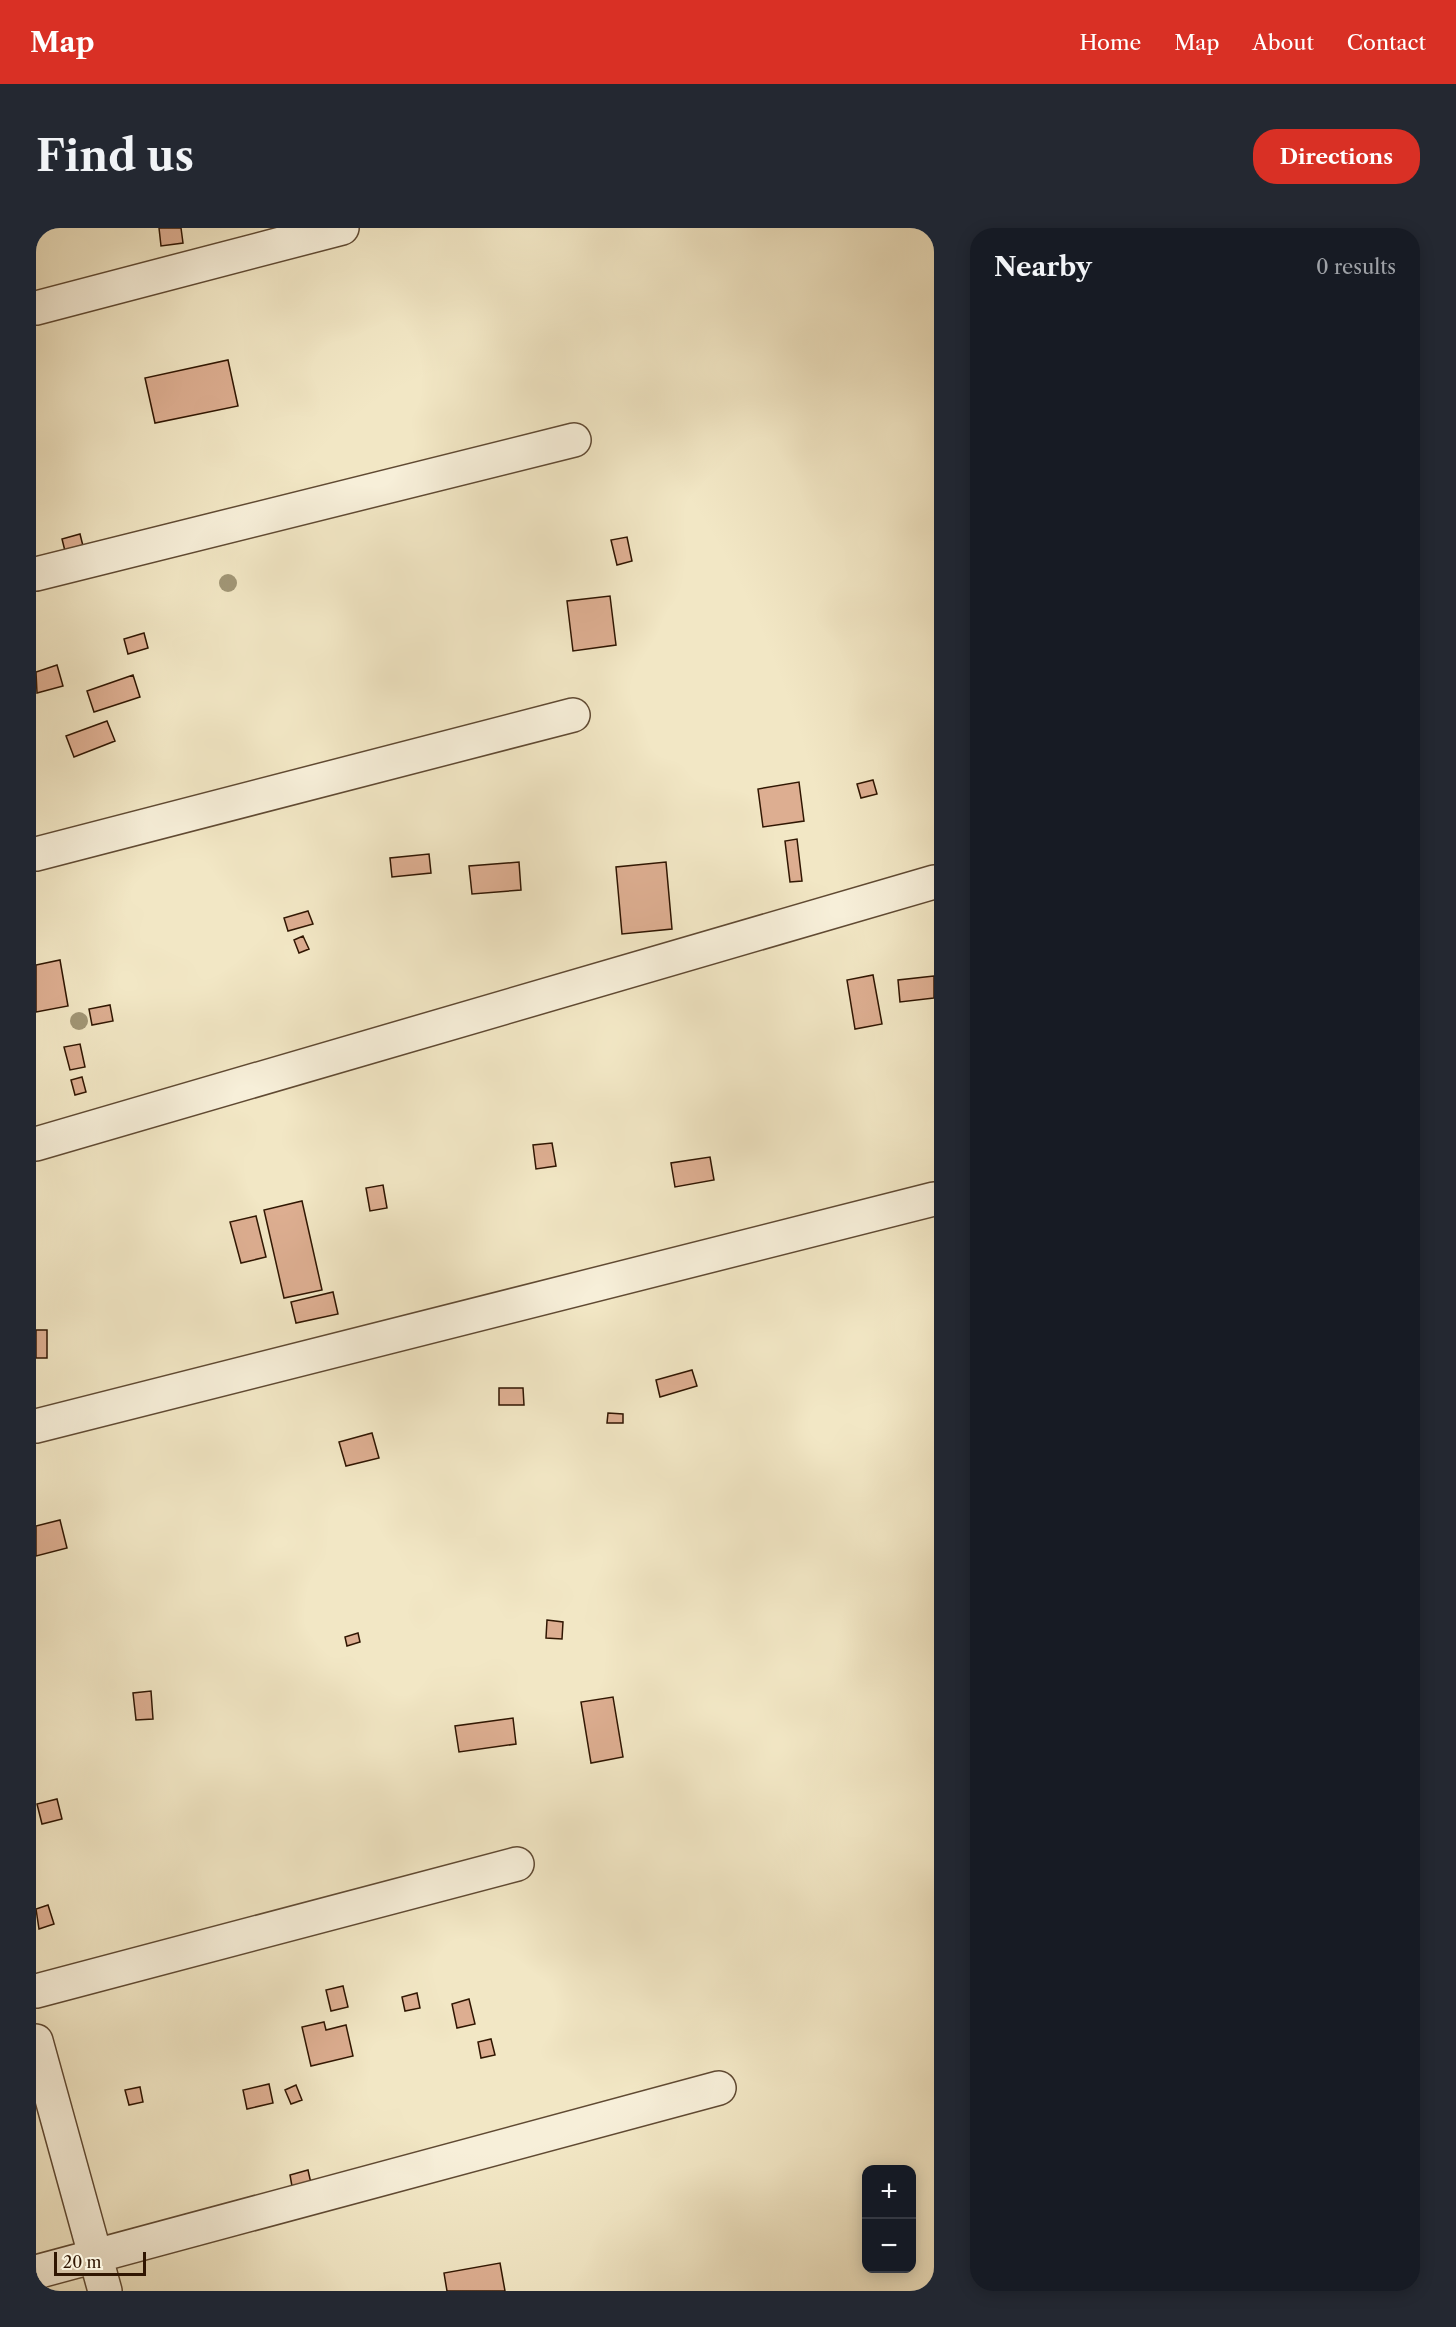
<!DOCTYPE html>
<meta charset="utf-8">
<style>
body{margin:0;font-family:"Libre Caslon Text",serif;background:#242831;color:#f1f3f6}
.controls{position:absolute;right:18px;bottom:18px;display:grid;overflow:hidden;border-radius:12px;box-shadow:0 3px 15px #0003}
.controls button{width:54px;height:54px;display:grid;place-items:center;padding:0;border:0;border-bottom:2px solid #363941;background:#171b24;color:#f1f3f6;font:30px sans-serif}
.scale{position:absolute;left:18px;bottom:15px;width:92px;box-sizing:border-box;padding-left:6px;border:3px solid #301602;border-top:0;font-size:16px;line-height:21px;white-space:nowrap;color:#301602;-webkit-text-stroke:4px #f7efd9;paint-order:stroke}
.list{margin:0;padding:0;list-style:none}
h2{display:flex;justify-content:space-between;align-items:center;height:78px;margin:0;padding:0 24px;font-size:26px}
h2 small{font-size:20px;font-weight:400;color:#9ea1a6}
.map{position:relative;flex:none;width:898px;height:2063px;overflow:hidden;border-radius:24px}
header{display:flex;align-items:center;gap:36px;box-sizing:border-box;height:84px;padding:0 30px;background:#d93025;color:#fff}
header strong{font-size:28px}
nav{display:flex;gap:33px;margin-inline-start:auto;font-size:21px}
.intro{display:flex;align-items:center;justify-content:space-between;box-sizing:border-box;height:144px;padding:0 36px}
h1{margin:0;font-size:42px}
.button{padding:15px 27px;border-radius:24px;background:#d93025;color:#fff;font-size:21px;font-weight:700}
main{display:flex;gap:36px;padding:0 36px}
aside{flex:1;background:#171b24;border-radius:24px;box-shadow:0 3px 15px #0003}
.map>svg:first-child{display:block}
.building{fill:#ddae91;stroke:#301602;stroke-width:1.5}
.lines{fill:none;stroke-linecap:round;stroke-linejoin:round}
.minor-casing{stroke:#604a33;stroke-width:36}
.minor{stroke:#f7efd9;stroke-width:33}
.tree{fill:#a19676}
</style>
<header>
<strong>Map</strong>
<nav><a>Home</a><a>Map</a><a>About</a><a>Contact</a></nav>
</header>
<div class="intro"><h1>Find us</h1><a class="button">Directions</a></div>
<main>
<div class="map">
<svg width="898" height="2063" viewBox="0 0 898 2063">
<rect width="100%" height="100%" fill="#f2e7c5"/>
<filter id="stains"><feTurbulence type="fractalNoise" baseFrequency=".00333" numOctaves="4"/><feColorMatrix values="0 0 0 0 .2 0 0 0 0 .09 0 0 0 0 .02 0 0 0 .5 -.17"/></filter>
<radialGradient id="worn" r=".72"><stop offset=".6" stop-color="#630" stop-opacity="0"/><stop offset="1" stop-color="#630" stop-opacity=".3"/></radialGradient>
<path class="building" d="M123,0H145L147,15L125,18Z
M192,132L202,178L119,195L109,150Z
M44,306L48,322L30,327L26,311Z
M591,309L596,333L581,337L575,312Z
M574,368L580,417L537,423L531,373Z
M108,405L112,420L92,426L88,411Z
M21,437L27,458L1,465L0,444Z
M97,447L104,469L58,484L51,463Z
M71,493L79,513L38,529L30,508Z
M837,552L841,566L825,570L821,556Z
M763,554L768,593L727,599L722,561Z
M761,611L766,653L754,654L749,613Z
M393,626L395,645L356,649L354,630Z
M483,634L485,662L436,666L433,638Z
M630,634L636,701L586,706L580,639Z
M272,683L277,696L252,703L248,690Z
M267,708L273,721L263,725L258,712Z
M24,732L32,778L0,784V737Z
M837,747L846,796L819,801L811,752Z
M898,748V770L864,774L862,752Z
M74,777L77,793L56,797L53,781Z
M44,816L49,839L34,842L28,819Z
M46,849L50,864L39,867L35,852Z
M516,915L520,938L500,941L497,917Z
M674,929L678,952L639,959L635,935Z
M347,957L351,980L334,983L330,960Z
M266,973L286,1062L248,1070L228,982Z
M220,988L230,1029L205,1035L194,994Z
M297,1064L302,1086L260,1095L255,1074Z
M0,1102H11V1130H0Z
M656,1142L661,1158L624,1169L620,1152Z
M463,1160H487L488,1177H463Z
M572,1185L587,1186V1195H571Z
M336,1205L343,1230L310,1238L303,1214Z
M24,1292L31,1320L0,1328V1298Z
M511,1392L527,1394L526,1411L510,1410Z
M322,1405L324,1414L311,1418L309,1409Z
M115,1463L117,1491L100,1492L97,1465Z
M577,1469L587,1529L555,1535L545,1474Z
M477,1490L480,1516L423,1524L419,1498Z
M21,1571L26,1591L6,1596L1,1576Z
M12,1677L18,1696L3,1701L0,1681Z
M307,1758L312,1779L295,1783L290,1762Z
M381,1765L384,1780L369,1783L366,1769Z
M433,1771L439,1796L421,1800L416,1776Z
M288,1794L290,1802L310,1797L317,1828L275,1838L266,1799Z
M455,1811L459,1827L445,1830L442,1814Z
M233,1856L237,1875L211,1881L207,1862Z
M260,1857L266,1872L255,1876L249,1862Z
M104,1859L107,1874L93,1877L89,1862Z
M272,1942L276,1960L257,1964L254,1947Z
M464,2035L469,2063H411L408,2045Z"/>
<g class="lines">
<g class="minor-casing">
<path id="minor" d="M0,80L306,0
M0,346L538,212
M0,626L537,487
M0,916L898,654
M0,1198L898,971
M0,1763L481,1636
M0,1813L69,2063
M0,2044L683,1860"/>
</g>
<use href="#minor" class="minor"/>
</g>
<g class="tree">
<circle cx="192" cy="355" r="9"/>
<circle cx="43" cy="793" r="9"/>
</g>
<rect width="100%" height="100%" filter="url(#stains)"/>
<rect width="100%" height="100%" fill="url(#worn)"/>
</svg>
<div class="controls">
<button>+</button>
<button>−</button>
</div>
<div class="scale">20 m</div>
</div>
<aside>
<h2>Nearby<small>0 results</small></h2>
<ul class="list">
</ul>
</aside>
</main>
